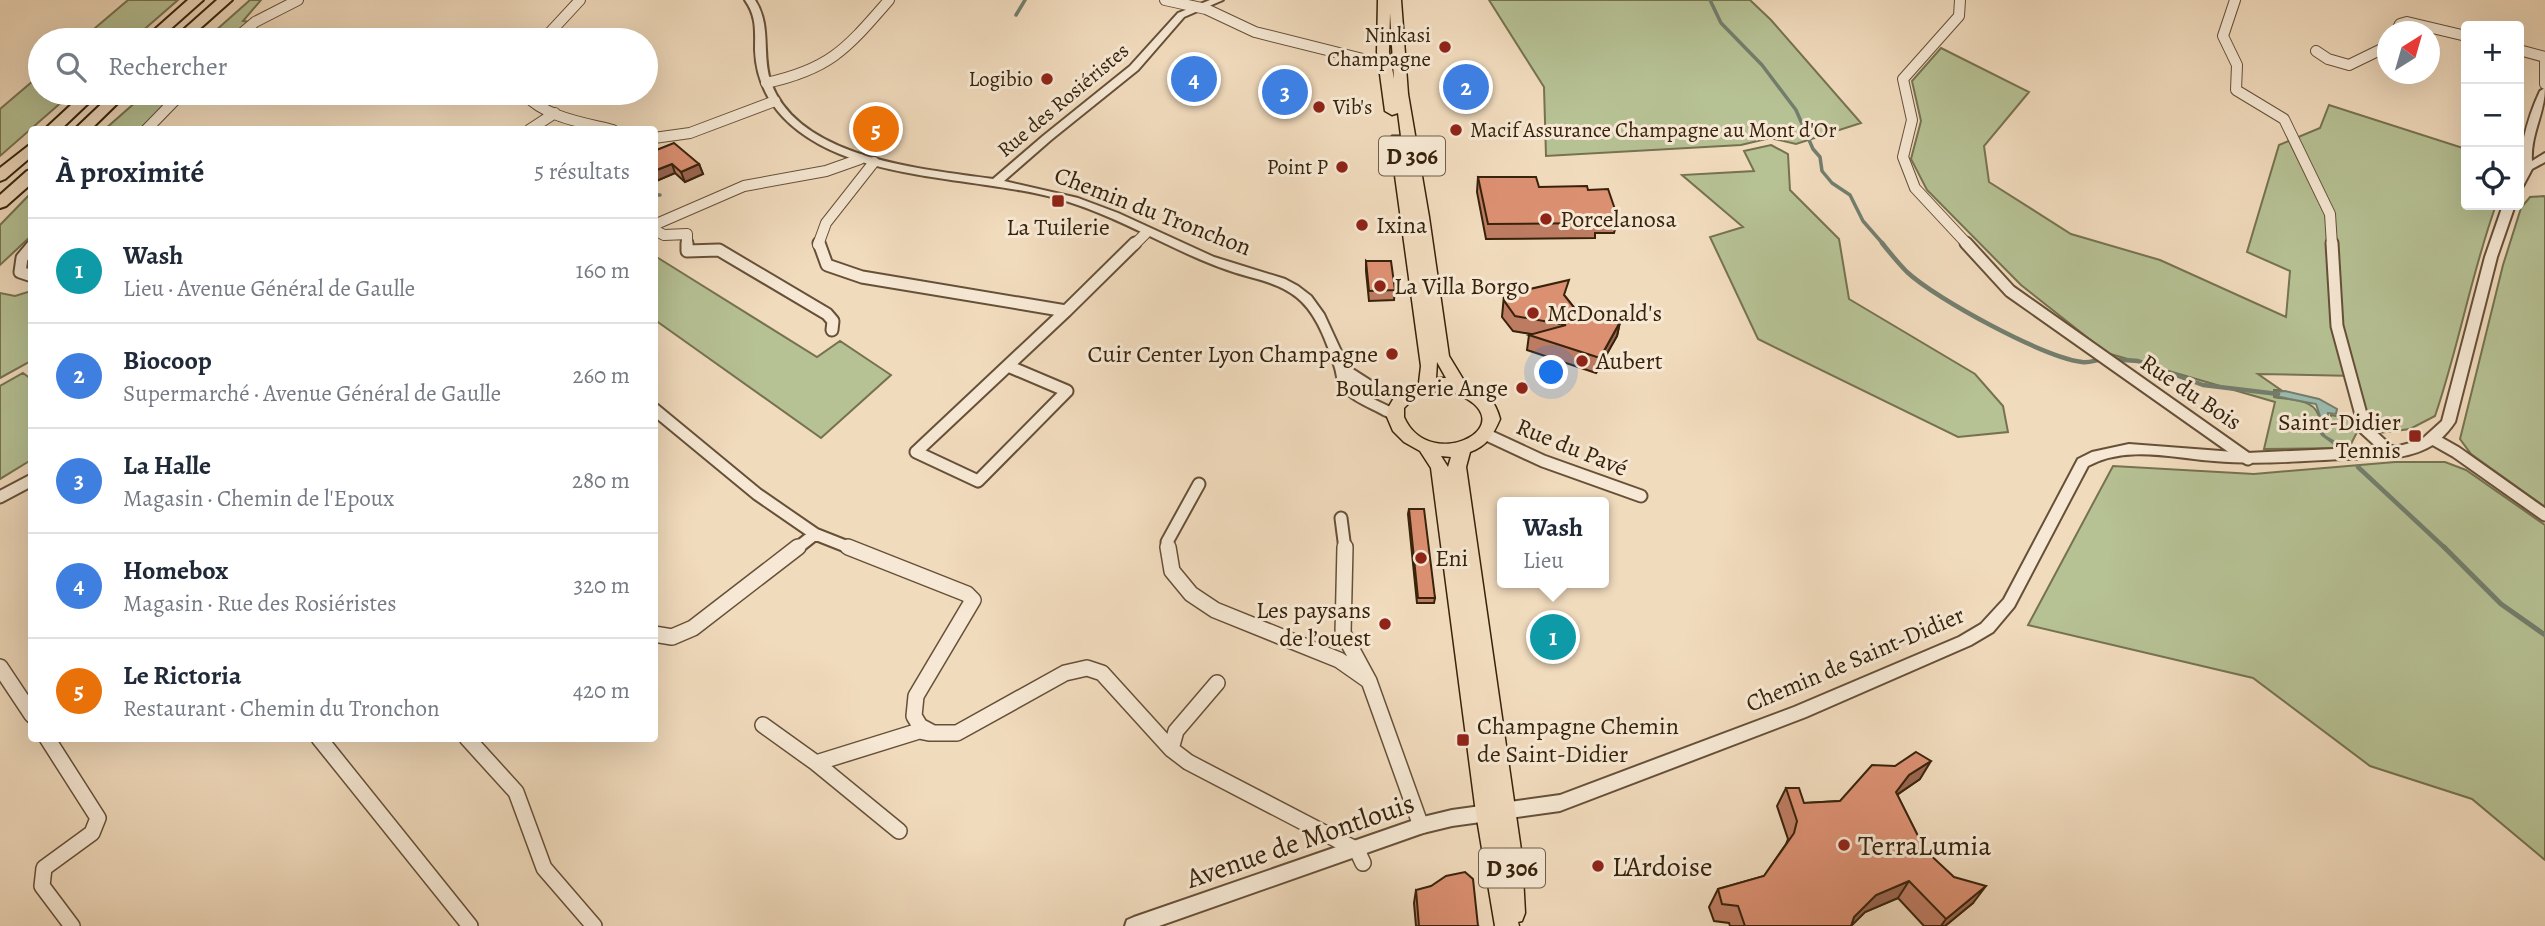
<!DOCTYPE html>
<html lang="fr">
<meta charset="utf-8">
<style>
body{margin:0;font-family:Alegreya,serif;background:#f2f2f3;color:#1f2937}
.controls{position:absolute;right:21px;top:21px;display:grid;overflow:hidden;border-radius:7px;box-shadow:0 7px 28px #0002}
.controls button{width:63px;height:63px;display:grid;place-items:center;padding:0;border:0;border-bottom:2px solid #e0e1e3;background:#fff;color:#1f2937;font:35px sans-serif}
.compass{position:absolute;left:2377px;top:21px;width:63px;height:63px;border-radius:50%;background:#fff;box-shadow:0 7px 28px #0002;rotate:37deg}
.you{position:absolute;left:1552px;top:373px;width:24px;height:24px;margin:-18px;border:5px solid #fff;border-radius:50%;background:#1a73e8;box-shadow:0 0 0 10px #1a73e833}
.badge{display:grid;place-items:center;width:46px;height:46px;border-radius:50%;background:#db2777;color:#fff;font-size:23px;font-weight:700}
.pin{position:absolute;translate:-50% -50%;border:4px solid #fff;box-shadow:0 2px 7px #0006}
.popup{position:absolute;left:1497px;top:497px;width:112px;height:91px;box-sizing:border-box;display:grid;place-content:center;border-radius:7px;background:#fff;filter:drop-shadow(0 2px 5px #0005);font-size:23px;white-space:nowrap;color:#747a83}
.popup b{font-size:26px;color:#1f2937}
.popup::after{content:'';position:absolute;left:50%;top:100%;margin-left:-14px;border:14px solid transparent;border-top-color:#fff}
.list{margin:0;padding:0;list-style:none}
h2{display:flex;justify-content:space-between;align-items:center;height:91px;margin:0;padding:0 28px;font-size:30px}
h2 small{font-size:23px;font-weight:400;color:#747a83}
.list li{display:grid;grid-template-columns:46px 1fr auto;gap:21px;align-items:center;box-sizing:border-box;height:105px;padding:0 28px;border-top:2px solid #e0e1e3}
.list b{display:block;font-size:26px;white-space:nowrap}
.list p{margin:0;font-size:23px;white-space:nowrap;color:#747a83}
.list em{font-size:23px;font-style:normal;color:#747a83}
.icon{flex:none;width:38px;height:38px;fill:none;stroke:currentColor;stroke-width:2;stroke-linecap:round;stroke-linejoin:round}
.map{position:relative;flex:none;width:2545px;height:926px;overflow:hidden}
.search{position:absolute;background:#fff;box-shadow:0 7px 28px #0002;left:28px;top:28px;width:630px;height:77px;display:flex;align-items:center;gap:18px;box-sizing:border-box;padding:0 24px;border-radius:38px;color:#747a83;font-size:26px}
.panel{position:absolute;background:#fff;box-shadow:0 7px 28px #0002;left:28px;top:126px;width:630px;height:616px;border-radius:7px}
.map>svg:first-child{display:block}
.green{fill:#b6c194;stroke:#767250;stroke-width:2}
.water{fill:#9bbbaf;stroke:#737e6d;stroke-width:2}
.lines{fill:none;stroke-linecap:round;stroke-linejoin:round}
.stream-far2{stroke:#737e6d;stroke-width:3.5}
.stream-far1{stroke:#737e6d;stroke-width:4.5}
.stream{stroke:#737e6d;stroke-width:5}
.minor-far2-casing{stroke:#665038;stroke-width:12}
.minor-far1-casing{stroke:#665038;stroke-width:15}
.minor-casing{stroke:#665038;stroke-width:18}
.tertiary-casing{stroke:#665038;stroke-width:4}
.primary-casing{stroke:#37220b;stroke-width:3}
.trunk-casing{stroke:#37220b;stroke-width:4}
.minor-far2{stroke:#f6e8d4;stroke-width:10}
.minor-far1{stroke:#f6e8d4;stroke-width:11}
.minor{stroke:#f6e8d4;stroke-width:15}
.tertiary{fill:#f6e8d4;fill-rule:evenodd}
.primary{fill:#f1dbbd;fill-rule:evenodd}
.trunk{fill:#f1dbbd;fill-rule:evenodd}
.wall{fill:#bd7c62;stroke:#37220b;stroke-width:2}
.shaded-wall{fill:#9a6550;stroke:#37220b;stroke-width:2}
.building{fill:#dc9072;stroke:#37220b;stroke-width:2}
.poi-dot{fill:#8f2418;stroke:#f6e8d4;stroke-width:2.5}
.labels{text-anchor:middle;stroke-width:6;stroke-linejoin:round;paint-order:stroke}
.far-poi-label{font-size:21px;fill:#37220b;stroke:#f6e8d4;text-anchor:end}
.far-street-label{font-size:21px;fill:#37220b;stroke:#f6e8d4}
.shield{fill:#f6e8d4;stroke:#705d47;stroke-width:2}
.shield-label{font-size:23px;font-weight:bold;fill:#37220b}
.street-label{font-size:24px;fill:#37220b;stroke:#f6e8d4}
.poi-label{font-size:24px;fill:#37220b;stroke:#f6e8d4;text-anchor:start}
.near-street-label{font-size:28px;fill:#37220b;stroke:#f6e8d4}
.near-poi-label{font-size:28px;fill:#37220b;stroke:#f6e8d4;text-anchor:start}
</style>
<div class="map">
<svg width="2545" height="926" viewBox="0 0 2545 926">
<rect width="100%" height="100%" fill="#f1dbbd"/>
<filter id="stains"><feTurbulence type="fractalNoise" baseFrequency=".00286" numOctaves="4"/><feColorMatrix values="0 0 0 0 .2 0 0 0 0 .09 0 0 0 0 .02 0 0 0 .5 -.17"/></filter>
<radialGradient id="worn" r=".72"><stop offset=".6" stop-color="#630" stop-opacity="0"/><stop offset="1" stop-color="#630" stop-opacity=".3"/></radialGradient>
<path class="green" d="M128,0H178L132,40H81Z
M250,0H261L243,21L251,22L233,40H205Z
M1489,0H1750L1771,20L1861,123L1796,144L1770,138L1741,145L1546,156L1544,87Z
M1941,48L2029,92L1984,146L1989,182L2071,234L2160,260L2286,317L2290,271L2247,252L2279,145L2320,128L2329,105L2466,149V205H2496C2471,274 2459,346 2435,416L2410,429L2379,433L2369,422L2356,376L2258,374L2281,390H2274V397C2294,401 2317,398 2320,421L2329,425L2331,415L2357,420L2358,430L2349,448L2264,449L2275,402L2107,353L2021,285L1927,190L1911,159L1921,121L1912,81Z
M40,75V93H72L0,156V109Z
M146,93H180L143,129L104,130Z
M1771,145L1788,154L1790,190L1839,239L1849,299L1975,374L2003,406L2008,432L1958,437L1758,339L1710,237L1743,227L1682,175L1754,171L1744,151Z
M31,193V236L0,265V225Z
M2544,196L2545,198V507L2471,454L2460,439L2503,265L2521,208L2530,197Z
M655,256L817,357L840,341L891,375L821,438L655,320Z
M31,291V361L0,378V293L15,296Z
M23,373L31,379V460L0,479V386Z
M2395,462H2445L2466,470L2545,525V860L2472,799L2370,766L2253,678L2028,625L2113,466L2254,474Z"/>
<path class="water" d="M2285,391L2319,399L2337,409L2336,414L2328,413L2327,424L2318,426L2325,436L2342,446L2338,447L2322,435L2316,425L2322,422L2316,404L2275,396V392Z"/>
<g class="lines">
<path class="stream-far2" d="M1710,0L1721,23L1762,65L1796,110L1813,149L1820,157L1822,171L1832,183L1850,195L1863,221L1884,245
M1016,15L1025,0
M654,195H660"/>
<path class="stream-far1" d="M1882,243C1890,253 1898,263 1907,272C1936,299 2043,357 2082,362C2088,363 2093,361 2098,360
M2110,359L2138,361L2203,385L2278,394
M2358,467L2446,549"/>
<path class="stream" d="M2444,547L2501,604L2545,635"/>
<g class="minor-far2-casing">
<path id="minor-far2" d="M1165,0L1206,9L1255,32L1367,60
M1960,0L1959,16L1903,79L1912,120L1903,157L1915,188L1968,245
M2235,0L2223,36L2237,65L2236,90L2284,119L2330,214L2332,245
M2396,32L2400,24L2407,22L2466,36
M234,40L255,22L298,0
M543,40L580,0
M2519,50L2545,57
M2316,51L2328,59L2349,65L2388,46
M2545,57V84
M766,83C831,69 847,48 889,0
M523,93C547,118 581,122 613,130
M146,130L182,93
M529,130L555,113
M654,138L690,133L775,101
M654,225L744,186L826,171L860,159
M654,230L664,235L687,234V245
M818,245L826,223L874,162
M1134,245L1146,233"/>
</g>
<g class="minor-far1-casing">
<path id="minor-far1" d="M687,243V251L719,250L827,314L833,321L832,330
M819,243L827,265L862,277L1066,311L1135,243
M1966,243L2010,291L2248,459
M2332,243L2337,326L2365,429L2389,451
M32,246L22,258L20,272L32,276
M1008,366L1067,391L978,481L916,452L1066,311
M654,409L757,494L815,534L853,549
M1487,435L1543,461L1641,496
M2433,439L2456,452L2545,515
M0,497L32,480
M1341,518L1345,549
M796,549L815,534
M1168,549L1167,542L1199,484"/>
</g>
<g class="minor-casing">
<path id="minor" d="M848,547L967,594L973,600L916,696L914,716L920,726L933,733H957L1065,673L1087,668L1102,673L1171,749L1188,762L1357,850L1363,863
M1168,547L1172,571L1191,594L1215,610L1339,660L1369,681
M1345,547L1343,633L1369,681L1421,826
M654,634L672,637L693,628L798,547
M0,667L32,715
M763,725L816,763
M47,738L98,818L92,833L44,868L42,886L72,926
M319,738L470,926
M467,738L516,792L544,868L594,926
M1171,749L1176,731L1217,683
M899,831L816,763L919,731L929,733"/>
</g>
<g class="tertiary-casing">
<path id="tertiary" d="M745,0H755C772,26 761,55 771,83C800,160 924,169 993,179L1043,136L1130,66L1178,13L1210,0H1223L1184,17L1138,70L1051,140L1004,181L1078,198L1118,213L1214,257L1285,279L1298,286L1311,296L1324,314L1348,366L1376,384L1409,392L1411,395L1409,398L1404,400L1373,392L1352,382L1367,396L1401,412L1403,415L1401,418C1392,421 1384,415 1376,411C1364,405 1350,399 1341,388C1337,383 1337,374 1335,368C1328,346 1319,319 1302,302C1288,288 1269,282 1250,277C1186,260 1132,222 1069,202C983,174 849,186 783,117C766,99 756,76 755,50C755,31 757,17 745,0Z
M1367,57L1399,62L1404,65L1399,68L1363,62L1362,60Z
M2545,88C2545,113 2530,135 2532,161L2545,153V162L2532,169L2523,186L2519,187C2519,153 2525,123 2540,91Z
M2503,205H2515L2497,257L2455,422C2447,434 2436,445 2423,450C2399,461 2369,458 2343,459C2300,461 2258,465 2214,461C2172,458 2128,445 2088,466L2014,607L1993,632L1971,645L1806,717L1560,811L1452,826L1423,833L1159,926H1125L1127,920L1134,917L1423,817L1452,810L1560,795L1794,707L1959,637L1981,624L2004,599L2078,459L2092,452L2129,444L2247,453L2399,446L2421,440L2442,421L2485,257Z"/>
</g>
<g class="primary-casing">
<path id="primary" d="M1378,0H1401L1408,94L1429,217L1449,356L1466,384C1485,390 1495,400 1500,419C1493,435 1487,446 1470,452L1466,467L1522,857L1525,913L1522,921L1518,922L1519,926H1495L1476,813L1431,468L1420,451L1404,442L1393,431L1387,417L1388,408L1395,396L1419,383L1421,366L1390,139L1392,136H1401L1398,113L1392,115L1385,111L1377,52ZM1390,13L1394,79L1389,52ZM1437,362L1446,378H1436ZM1443,389C1540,418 1431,479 1404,417V408L1415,397ZM1441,456L1451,457L1448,467Z"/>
</g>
<g class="trunk-casing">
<path id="trunk" d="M188,0H203L158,40H143Z
M217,0H232L187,40H172Z
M84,93H99L60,130H44Z
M113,93H128L90,130H74Z
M32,143V156L5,179L0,181V168Z
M32,169V183L6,206L0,208V195L27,171Z"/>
</g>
<use href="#minor-far2" class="minor-far2"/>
<use href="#minor-far1" class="minor-far1"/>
<use href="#minor" class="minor"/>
<use href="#tertiary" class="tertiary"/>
<use href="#primary" class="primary"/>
<use href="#trunk" class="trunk"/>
</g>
<path class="wall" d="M654,151L699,164L703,174L685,182L675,173L654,182Z
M1478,177L1539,187L1588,190L1618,218L1614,233H1595V238L1486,239L1477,192Z
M1366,261L1395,290L1394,300L1369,301L1366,271Z
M1504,295L1565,296L1584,320L1620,322L1617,336L1596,373L1527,350L1529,335L1531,334L1513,331L1502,317Z
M1409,509L1435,598L1434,603H1417L1408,514Z
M1546,616L1565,639L1563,648H1547L1544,626Z
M1920,779L1897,795L1925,850L1973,903L1945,926H1924L1898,898L1865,912L1851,926H1730L1729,923L1714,921L1709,907L1718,889L1764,876L1786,844L1788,839L1777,806L1786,788L1804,803L1840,801Z
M1416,890L1478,926H1416L1414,903Z"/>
<path class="shaded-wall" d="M672,164L675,173L654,182V171Z
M699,164L703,174L685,182L681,172Z
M1620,322L1617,336L1596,373L1600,358Z
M1931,761L1920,779L1898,794L1885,810L1896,792L1909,775Z
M1909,881L1898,898L1865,912L1851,926L1854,917L1876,895Z
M1986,886L1973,903L1945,926H1941L1946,919Z"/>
<path class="building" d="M674,143L699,164L681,172L672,164L654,171V151Z
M1478,177H1536L1539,187L1587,186L1588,190L1608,189L1618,218L1596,219L1597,223L1488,224Z
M1366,261H1391L1395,290L1369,291Z
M1569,280L1564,295L1584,320L1613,312L1620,322L1600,358L1529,335L1566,325L1515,316L1505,302L1504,295Z
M1409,509H1424L1435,598H1418Z
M1546,616H1561L1565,639H1550Z
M1916,752L1931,761L1909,775L1896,792L1925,850L1954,877L1986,886L1946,919L1909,881L1876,895L1854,917L1851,926H1745L1738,906L1722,904L1718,889L1764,876L1794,833L1797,821L1786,788H1799L1804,803L1840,801L1872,765L1895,766Z
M1465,872L1473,879L1478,926H1419L1416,890L1431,886L1446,876Z"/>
<g class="poi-dot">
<circle cx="1445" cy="47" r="7"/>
<circle cx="1047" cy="79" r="7"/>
<circle cx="1319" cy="107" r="7"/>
<circle cx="1456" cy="130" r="7"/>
<circle cx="1342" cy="167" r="7"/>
<rect x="1051" y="194" width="14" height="14" rx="3.5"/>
<circle cx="1546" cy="219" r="7"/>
<circle cx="1362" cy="225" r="7"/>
<circle cx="1380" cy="286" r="7"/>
<circle cx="1533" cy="313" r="7"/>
<circle cx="1392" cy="354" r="7"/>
<circle cx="1582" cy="361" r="7"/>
<circle cx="1522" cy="388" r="7"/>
<rect x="2408" y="429" width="14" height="14" rx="3.5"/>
<circle cx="1421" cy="558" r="7"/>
<circle cx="1385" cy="624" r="7"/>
<rect x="1456" y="733" width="14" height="14" rx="3.5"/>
<circle cx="1844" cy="845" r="7"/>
<circle cx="1598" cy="866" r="7"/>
</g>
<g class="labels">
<g class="far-poi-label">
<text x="1431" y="42">Ninkasi<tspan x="1431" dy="24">Champagne</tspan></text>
<text x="1033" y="86">Logibio</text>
<text x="1333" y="114" text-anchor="start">Vib's</text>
<text x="1470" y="137" text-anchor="start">Macif Assurance Champagne au Mont d'Or</text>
<text x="1328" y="174">Point P</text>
</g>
<g class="far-street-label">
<text transform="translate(1063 100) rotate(-40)" y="7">Rue des Rosiéristes</text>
</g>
<g class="shield">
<rect x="1379" y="136.5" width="66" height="39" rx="5"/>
<rect x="1479" y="848.5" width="66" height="39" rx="5"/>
</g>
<g class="shield-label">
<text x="1412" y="164">D 306</text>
<text x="1512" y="876">D 306</text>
</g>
<g class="street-label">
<text transform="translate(1153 211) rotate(21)" y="8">Chemin du Tronchon</text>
<text transform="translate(2191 392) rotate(34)" y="8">Rue du Bois</text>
<text transform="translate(1572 447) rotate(22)" y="8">Rue du Pavé</text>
<text transform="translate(1855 659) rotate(-23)" y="8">Chemin de Saint-Didier</text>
</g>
<g class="poi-label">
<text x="1560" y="227">Porcelanosa</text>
<text x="1376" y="233">Ixina</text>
<text x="1058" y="235" text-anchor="middle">La Tuilerie</text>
<text x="1394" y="294">La Villa Borgo</text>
<text x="1547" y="321">McDonald's</text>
<text x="1378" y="362" text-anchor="end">Cuir Center Lyon Champagne</text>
<text x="1596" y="369">Aubert</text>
<text x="1508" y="396" text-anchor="end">Boulangerie Ange</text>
<text x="2401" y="430" text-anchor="end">Saint-Didier<tspan x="2401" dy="28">Tennis</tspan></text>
<text x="1435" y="566">Eni</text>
<text x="1371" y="618" text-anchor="end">Les paysans<tspan x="1371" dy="28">de l’ouest</tspan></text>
<text x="1477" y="734">Champagne Chemin<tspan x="1477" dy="28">de Saint-Didier</tspan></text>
</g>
<g class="near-street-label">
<text transform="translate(1300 840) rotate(-19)" y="10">Avenue de Montlouis</text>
</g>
<g class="near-poi-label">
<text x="1858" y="855">TerraLumia</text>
<text x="1612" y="876">L'Ardoise</text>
</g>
</g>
<rect width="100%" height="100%" filter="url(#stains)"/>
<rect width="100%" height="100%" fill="url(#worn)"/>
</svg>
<div class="controls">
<button>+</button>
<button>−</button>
<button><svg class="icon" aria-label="locate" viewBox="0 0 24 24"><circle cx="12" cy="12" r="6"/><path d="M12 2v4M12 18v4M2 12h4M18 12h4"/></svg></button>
</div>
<svg class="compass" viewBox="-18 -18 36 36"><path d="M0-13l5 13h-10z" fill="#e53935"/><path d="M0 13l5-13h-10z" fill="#747a83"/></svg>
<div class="you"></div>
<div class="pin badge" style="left:1553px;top:637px;background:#0f9aa8">1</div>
<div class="popup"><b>Wash</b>Lieu</div>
<div class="pin badge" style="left:1466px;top:87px;background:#3f7fe0">2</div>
<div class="pin badge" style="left:1285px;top:92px;background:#3f7fe0">3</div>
<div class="pin badge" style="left:1194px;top:79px;background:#3f7fe0">4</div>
<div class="pin badge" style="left:876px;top:129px;background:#e8710a">5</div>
<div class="search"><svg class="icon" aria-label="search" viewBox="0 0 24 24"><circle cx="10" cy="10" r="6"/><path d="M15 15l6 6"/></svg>Rechercher</div>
<section class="panel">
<h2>À proximité<small>5 résultats</small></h2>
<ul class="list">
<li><span class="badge" style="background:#0f9aa8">1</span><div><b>Wash</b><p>Lieu · Avenue Général de Gaulle</p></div><em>160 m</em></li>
<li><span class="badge" style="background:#3f7fe0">2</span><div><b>Biocoop</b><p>Supermarché · Avenue Général de Gaulle</p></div><em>260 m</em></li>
<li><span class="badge" style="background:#3f7fe0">3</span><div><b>La Halle</b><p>Magasin · Chemin de l'Epoux</p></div><em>280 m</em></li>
<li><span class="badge" style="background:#3f7fe0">4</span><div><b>Homebox</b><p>Magasin · Rue des Rosiéristes</p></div><em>320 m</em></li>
<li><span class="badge" style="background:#e8710a">5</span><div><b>Le Rictoria</b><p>Restaurant · Chemin du Tronchon</p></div><em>420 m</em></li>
</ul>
</section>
</div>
